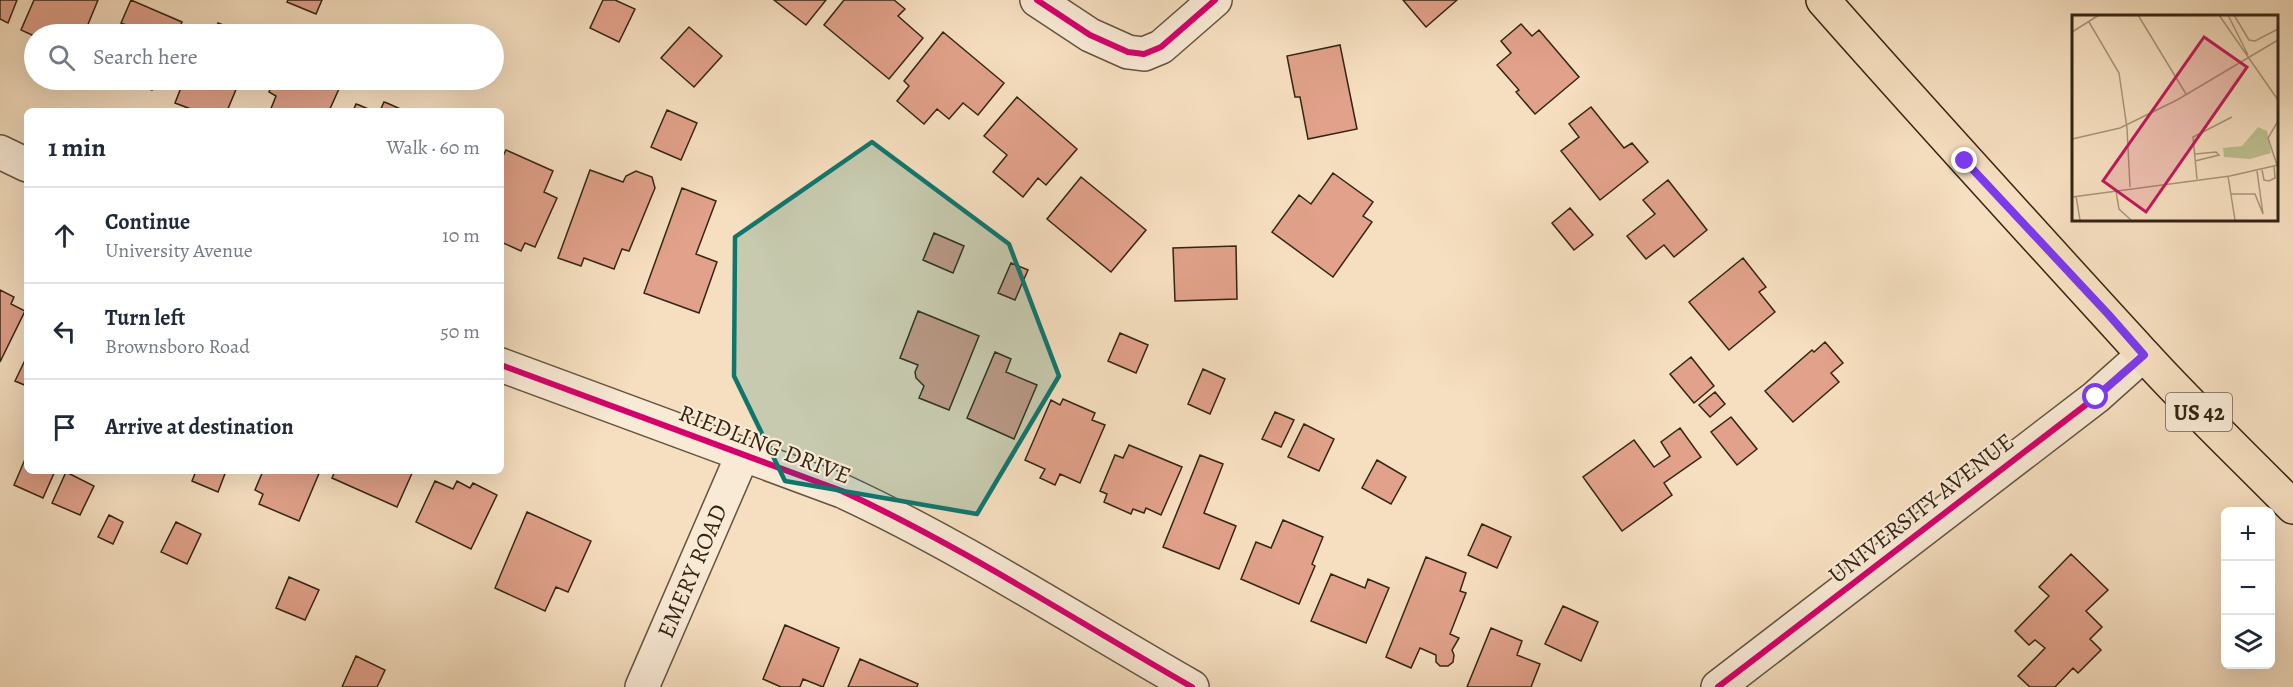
<!DOCTYPE html>
<meta charset="utf-8">
<style>
body{margin:0;font-family:Alegreya,serif;background:#f2f2f3;color:#1f2937}
.controls{position:absolute;right:18px;bottom:18px;display:grid;overflow:hidden;border-radius:9px;box-shadow:0 6px 24px #0002}
.controls button{width:54px;height:54px;display:grid;place-items:center;padding:0;border:0;border-bottom:2px solid #e0e1e3;background:#fff;color:#1f2937;font:30px sans-serif}
.stop{position:absolute;width:18px;height:18px;margin:-14px;border:4px solid #7c3aed;border-radius:50%;background:#fff}
.stop.end{background:#7c3aed;border-color:#fff;box-shadow:0 2px 6px #0008}
.list{margin:0;padding:0;list-style:none}
h2{display:flex;justify-content:space-between;align-items:center;height:78px;margin:0;padding:0 24px;font-size:26px}
h2 small{font-size:20px;font-weight:400;color:#747a83}
.list li{display:grid;grid-template-columns:39px 1fr auto;gap:18px;align-items:center;box-sizing:border-box;height:96px;padding:0 24px;border-top:2px solid #e0e1e3}
.list b{display:block;font-size:22px;white-space:nowrap}
.list p{margin:0;font-size:20px;white-space:nowrap;color:#747a83}
.list em{font-size:20px;font-style:normal;color:#747a83}
.icon{flex:none;width:33px;height:33px;fill:none;stroke:currentColor;stroke-width:2;stroke-linecap:round;stroke-linejoin:round}
.map{position:relative;flex:none;width:2293px;height:687px;overflow:hidden}
.search{position:absolute;background:#fff;box-shadow:0 6px 24px #0002;left:24px;top:24px;width:480px;height:66px;display:flex;align-items:center;gap:15px;box-sizing:border-box;padding:0 21px;border-radius:33px;color:#747a83;font-size:22px}
.panel{position:absolute;background:#fff;box-shadow:0 6px 24px #0002;left:24px;top:108px;width:480px;height:366px;border-radius:9px}
.map>svg:first-child{display:block}
.building{fill:#e1a18a;stroke:#342514;stroke-width:1.5}
.lines{fill:none;stroke-linecap:round;stroke-linejoin:round}
.minor-casing{stroke:#64543f;stroke-width:36}
.major-casing{stroke:#342514;stroke-width:36}
.minor{stroke:#f9ead6;stroke-width:33}
.major{stroke:#f6dfc0;stroke-width:33}
.cycleway-casing{stroke:#f9ead6;stroke-width:10}
.cycleway{stroke:#d6006c;stroke-width:6}
.route{stroke:#7c3aed;stroke-width:8}
.marked{fill:#0f766e;fill-opacity:0.2;stroke:#0f766e;stroke-width:4.5;stroke-linejoin:round}
.labels{text-anchor:middle;stroke-width:4.5;stroke-linejoin:round;paint-order:stroke}
.shield{fill:#f9ead6;stroke:#6f604e;stroke-width:1.5}
.shield-label{font-size:22px;font-weight:bold;fill:#342514}
.street-label{font-size:24px;fill:#342514;stroke:#f9ead6}
.inset-road{fill:none;stroke:#a8957b;stroke-width:1.5}
.view{fill:#c2185b;fill-opacity:0.15;stroke:#c2185b;stroke-width:3}
.inset-edge{fill:none;stroke:#342514;stroke-width:3}
</style>
<div class="map">
<svg width="2293" height="687" viewBox="0 0 2293 687">
<rect width="100%" height="100%" fill="#f6dfc0"/>
<filter id="stains"><feTurbulence type="fractalNoise" baseFrequency=".00333" numOctaves="4"/><feColorMatrix values="0 0 0 0 .2 0 0 0 0 .09 0 0 0 0 .02 0 0 0 .5 -.17"/></filter>
<radialGradient id="worn" r=".72"><stop offset=".6" stop-color="#630" stop-opacity="0"/><stop offset="1" stop-color="#630" stop-opacity=".3"/></radialGradient>
<path class="building" d="M0,0H17L8,23L0,19Z
M34,0H98L84,34L34,36L21,30Z
M131,0L182,22L177,34H126L129,26L121,23Z
M288,0H322L316,14L287,2Z
M603,0H615L635,9L619,42L590,28Z
M774,0H826L806,25Z
M844,0H894L905,9L898,16L923,38L889,79L824,25Z
M1403,0H1457L1426,27Z
M218,23L238,31L237,34H214Z
M1521,24L1532,36L1539,30L1579,77L1535,114L1516,92L1519,90L1497,65L1511,53L1501,41Z
M689,27L722,56L694,87L661,58Z
M943,32L1004,83L978,115L963,103L949,119L937,109L924,124L897,101L909,86L904,81Z
M1340,45L1357,129L1308,139L1300,97H1295L1287,56Z
M129,80H157L152,90Z
M184,80H240L227,111H196L175,103Z
M274,80H343L329,111H270L276,96L269,92Z
M1017,97L1077,149L1046,185L1038,178L1023,197L993,172L1007,155L984,136Z
M384,102L387,103L405,111H380Z
M356,104L359,105L373,111H353Z
M1591,107L1624,148L1632,143L1648,162L1600,200L1561,151L1579,137L1569,124Z
M667,110L697,123L681,160L651,147Z
M506,150L553,171L544,192L557,198L535,247L525,243L521,251L501,242V160Z
M590,170L623,182L626,176L636,171L652,177L655,188L629,251L622,249L614,269L584,258L581,266L558,258Z
M1333,173L1373,202L1363,216L1372,222L1333,277L1272,232L1299,195L1311,204Z
M1081,177L1146,230L1111,272L1047,219Z
M1668,180L1707,230L1674,257L1664,245L1646,259L1627,236L1655,214L1643,200Z
M682,188L716,201L696,254L717,262L699,313L644,293Z
M1570,208L1593,235L1574,250L1552,223Z
M934,233L964,246L953,273L923,260Z
M1236,246L1237,299L1175,301L1173,248Z
M1743,258L1766,287L1759,292L1775,312L1729,350L1689,302Z
M1011,263L1028,270L1015,300L998,293Z
M0,290L14,297L11,304L25,311L0,362Z
M918,311L979,336L949,410L919,398L924,386L916,378L915,372L918,365L900,358Z
M1120,333L1148,345L1136,373L1108,361Z
M1825,342L1843,363L1831,373L1839,382L1793,422L1765,391L1812,350L1814,352Z
M995,352L1011,359L1006,372L1037,385L1014,439L967,418Z
M27,356V386L15,381Z
M1691,357L1714,386L1694,403L1670,374Z
M1203,369L1225,379L1210,414L1188,404Z
M1715,392L1725,404L1710,417L1699,405Z
M1063,399L1095,413L1092,420L1105,425L1080,483L1060,474L1055,485L1040,478L1045,469L1025,460L1051,400L1060,405Z
M1275,412L1294,420L1281,447L1262,439Z
M1731,417L1757,449L1737,465L1711,432Z
M1304,424L1334,439L1319,471L1288,457Z
M1680,428L1701,457L1664,483L1672,495L1622,531L1583,477L1634,440L1654,467L1670,456L1661,442Z
M1129,445L1182,467L1161,515L1146,508L1144,513L1133,509L1131,514L1104,502L1107,494L1100,491L1115,455L1123,458Z
M1200,455L1223,464L1204,513L1236,526L1219,569L1163,547Z
M26,457L27,471H55L43,498L14,485Z
M1377,460L1406,477L1391,504L1362,488Z
M196,471H226L218,492L192,481Z
M263,471H320L299,521L259,504L263,494L255,490Z
M335,471H413L397,507L332,478Z
M66,472L94,486L80,515L52,503Z
M435,481L453,489L457,481L470,488L473,483L497,495L471,549L416,522Z
M527,512L591,541L568,592L556,587L545,611L495,588Z
M109,515L123,522L113,544L98,537Z
M1283,520L1323,537L1312,564L1315,566L1299,604L1241,579L1256,542L1271,548Z
M176,522L201,534L187,564L161,552Z
M1482,524L1511,537L1497,568L1468,555Z
M2071,554L2108,590L2086,611L2102,627L2090,639L2101,650L2078,673L2073,668L2055,687H2030L2018,676L2045,648L2035,640L2029,645L2015,631L2049,596L2039,587Z
M1426,557L1466,573L1460,591L1466,593L1450,634L1459,638L1452,650L1454,655L1453,662L1448,666H1440L1436,662V655L1420,648L1411,668L1386,657Z
M1331,574L1365,588L1368,579L1389,588L1366,643L1311,621Z
M289,577L319,590L305,620L276,608Z
M1563,606L1598,622L1581,661L1545,644Z
M785,625L839,648L823,687L803,679L800,687H781L763,679Z
M1491,628L1522,641L1517,655L1540,664L1531,687H1467Z
M356,656L385,670L377,687H342Z
M860,659L918,684L917,687H848Z"/>
<g class="lines">
<g class="minor-casing">
<path id="minor" d="M1037,0L1090,35L1128,52L1144,54L1161,47L1215,0
M0,152L27,165
M501,365L842,491C963,547 1076,621 1192,687
M642,687L743,454
M1718,687L2096,397L2143,355"/>
</g>
<g class="major-casing">
<path id="major" d="M1823,0C1928,119 2036,237 2143,354C2191,407 2243,456 2293,507"/>
</g>
<use href="#minor" class="minor"/>
<use href="#major" class="major"/>
<g class="cycleway-casing">
<path id="cycleway" d="M1037,0L1090,35L1128,52L1144,54L1161,47L1215,0
M501,365L842,491C963,547 1076,621 1192,687
M1718,687L2096,397L2143,355"/>
</g>
<use href="#cycleway" class="cycleway"/>
</g>
<g class="lines">
<path class="route" d="M1965,161L2108,314L2144,355L2096,397"/>
</g>
<path class="marked" d="M872,142L1009,244L1059,376L977,514L785,481L734,376L735,237Z"/>
<g class="labels">
<rect class="shield" x="2166" y="393" width="66" height="38" rx="4.5"/>
<g class="shield-label">
<text x="2199" y="420">US 42</text>
</g>
<g class="street-label">
<text transform="translate(765 444) rotate(21)" y="8">RIEDLING DRIVE</text>
<text transform="translate(1921 508) rotate(-38)" y="8">UNIVERSITY AVENUE</text>
<text transform="translate(692 571) rotate(-67)" y="8">EMERY ROAD</text>
</g>
</g>
<g transform="translate(2072 15)">
<rect width="206" height="206" fill="#f6dfc0"/>
<path d="M186,112L195,116L199,138L178,144L152,142L151,133L170,131Z" fill="#bec191"/>
<path class="inset-road" d="M66,0L114,79M133,0H152M147,0L206,85M156,0L176,40M162,0L177,25L183,26L206,14M17,7L47,58L55,113L58,172M0,17L27,0M0,124L48,113L105,85L206,25M123,139L144,137L147,140L123,146M205,150L196,123L206,106M190,155L192,165L197,166L203,163L202,151M156,161L163,205M125,164L121,122L160,102M44,176L47,194L59,205M159,179H183L191,199L185,156M4,181L8,205M0,182L158,161L206,150"/>
<path class="view" d="M132,22L175,52L74,197L31,166Z"/>
<rect width="206" height="206" class="inset-edge"/>
</g>
<rect width="100%" height="100%" filter="url(#stains)"/>
<rect width="100%" height="100%" fill="url(#worn)"/>
</svg>
<div class="controls">
<button>+</button>
<button>−</button>
<button><svg class="icon" aria-label="layers" viewBox="0 0 24 24"><path d="M12 4l9 5-9 5-9-5zM3 14l9 5 9-5"/></svg></button>
</div>
<div class="stop" style="left:2096px;top:397px"></div>
<div class="stop end" style="left:1965px;top:161px"></div>
<div class="search"><svg class="icon" aria-label="search" viewBox="0 0 24 24"><circle cx="10" cy="10" r="6"/><path d="M15 15l6 6"/></svg>Search here</div>
<section class="panel">
<h2>1 min<small>Walk · 60 m</small></h2>
<ul class="list">
<li><svg class="icon" aria-label="ahead" viewBox="0 0 24 24"><path d="M12 20V5M6 11l6-6 6 6"/></svg><div><b>Continue</b><p>University Avenue</p></div><em>10 m</em></li>
<li><svg class="icon" aria-label="left" viewBox="0 0 24 24"><path d="M17 20v-9H6M10 6l-5 5 5 5"/></svg><div><b>Turn left</b><p>Brownsboro Road</p></div><em>50 m</em></li>
<li><svg class="icon" aria-label="arrive" viewBox="0 0 24 24"><path d="M6 21V4h12l-3 4 3 4H6"/></svg><div><b>Arrive at destination</b></div></li>
</ul>
</section>
</div>
